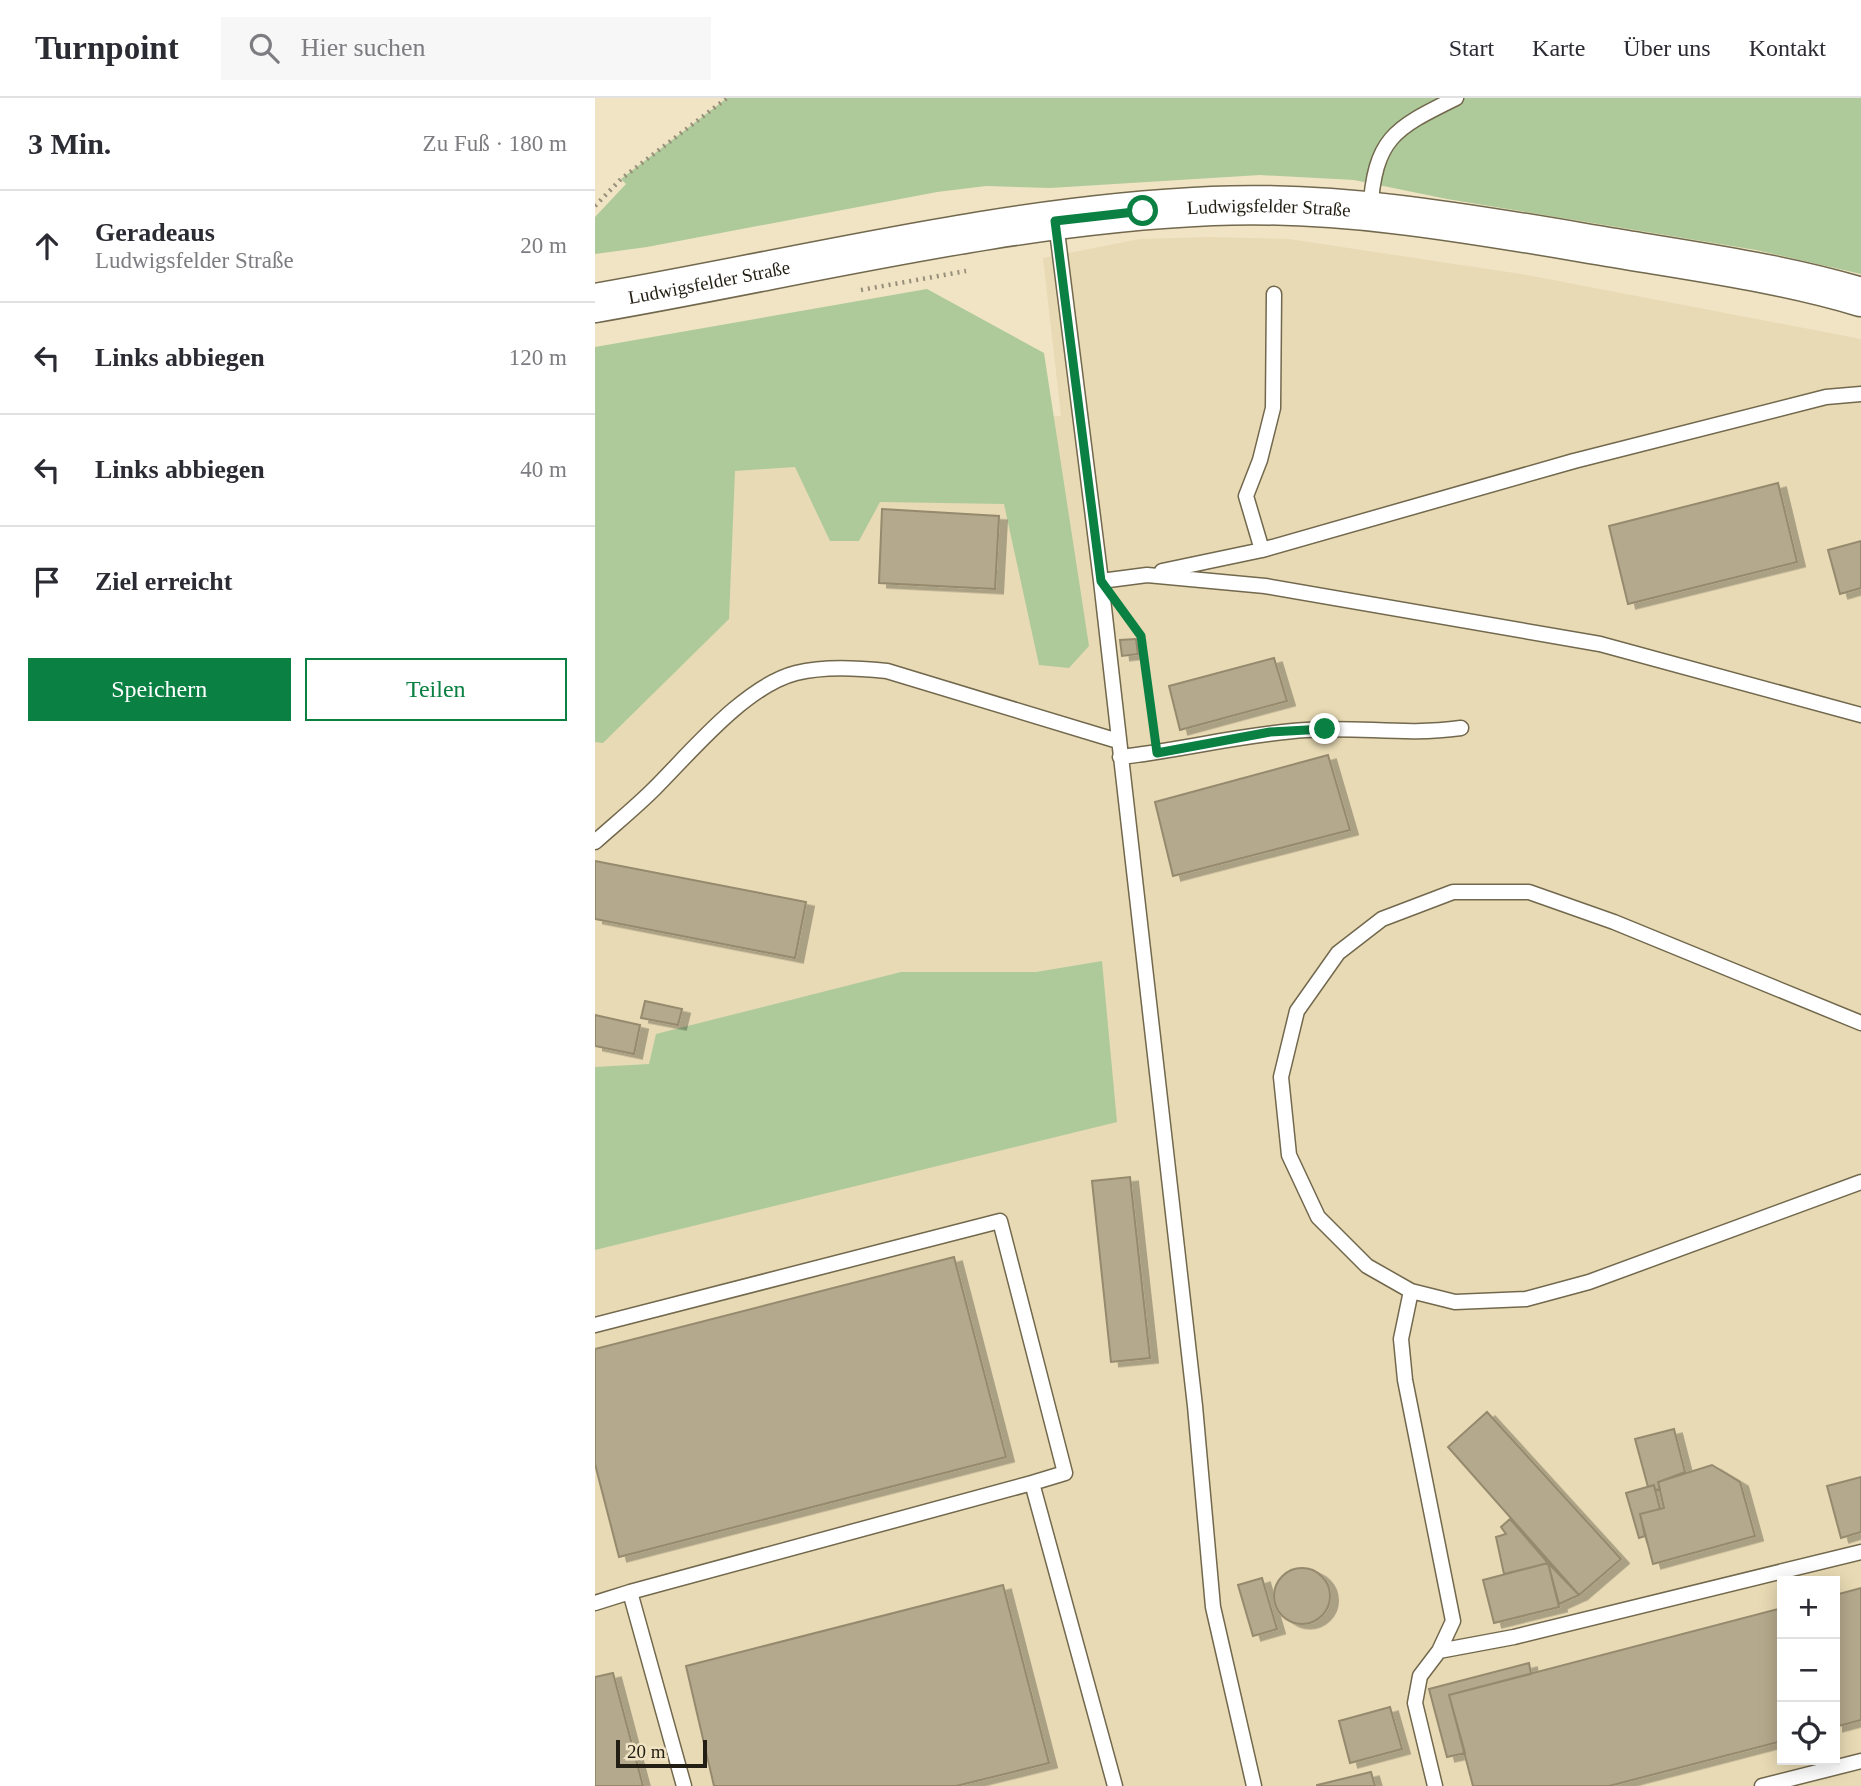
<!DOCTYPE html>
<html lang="de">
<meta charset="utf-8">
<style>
body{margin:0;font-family:"Times New Roman",serif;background:#f7f7f7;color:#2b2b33}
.controls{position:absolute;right:21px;bottom:21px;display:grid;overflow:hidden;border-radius:0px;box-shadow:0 4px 18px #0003}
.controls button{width:63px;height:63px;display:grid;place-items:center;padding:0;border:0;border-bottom:2px solid #e1e1e2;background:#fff;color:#2b2b33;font:35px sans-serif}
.scale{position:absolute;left:21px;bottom:18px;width:91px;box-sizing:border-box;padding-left:7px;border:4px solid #221e13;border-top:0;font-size:19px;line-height:24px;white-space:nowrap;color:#221e13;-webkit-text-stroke:5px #f0e4c5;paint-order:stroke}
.stop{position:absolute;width:21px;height:21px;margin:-16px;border:5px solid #0b8043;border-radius:50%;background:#fff}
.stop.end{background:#0b8043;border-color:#fff;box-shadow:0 2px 7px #0008}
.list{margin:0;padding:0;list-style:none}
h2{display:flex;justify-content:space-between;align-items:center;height:91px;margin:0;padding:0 28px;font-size:30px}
h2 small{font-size:23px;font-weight:400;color:#7c7c81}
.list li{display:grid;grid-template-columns:46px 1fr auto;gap:21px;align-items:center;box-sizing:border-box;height:112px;padding:0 28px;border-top:2px solid #e1e1e2}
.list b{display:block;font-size:26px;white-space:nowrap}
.list p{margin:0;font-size:23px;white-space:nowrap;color:#7c7c81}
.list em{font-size:23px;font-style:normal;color:#7c7c81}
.actions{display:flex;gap:14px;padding:21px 28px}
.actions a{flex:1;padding:16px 0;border:2px solid #0b8043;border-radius:0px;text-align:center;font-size:24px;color:#0b8043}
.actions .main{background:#0b8043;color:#fff}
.icon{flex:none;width:38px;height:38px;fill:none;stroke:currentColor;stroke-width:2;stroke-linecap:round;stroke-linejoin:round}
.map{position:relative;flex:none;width:1266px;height:1688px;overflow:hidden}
header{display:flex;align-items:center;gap:42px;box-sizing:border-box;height:98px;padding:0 35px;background:#fff;border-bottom:2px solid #e1e1e2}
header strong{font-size:33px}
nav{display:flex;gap:38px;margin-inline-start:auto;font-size:24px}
.search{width:490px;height:63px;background:#f7f7f7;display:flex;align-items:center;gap:18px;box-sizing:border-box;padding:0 24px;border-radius:0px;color:#7c7c81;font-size:26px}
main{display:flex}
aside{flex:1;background:#fff}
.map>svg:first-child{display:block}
.built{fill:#e8dab4;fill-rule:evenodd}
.green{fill:#aeca9a}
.building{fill:#b4a98c;stroke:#958a6e;stroke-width:2;filter:url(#shadow)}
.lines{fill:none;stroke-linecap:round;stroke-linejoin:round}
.lane-casing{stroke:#72684d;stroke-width:17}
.secondary-casing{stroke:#72684d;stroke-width:41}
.path{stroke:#968e78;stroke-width:4.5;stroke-dasharray:2 5;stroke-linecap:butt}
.lane{stroke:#fff;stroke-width:14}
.secondary{stroke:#fff;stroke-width:38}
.route{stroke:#0b8043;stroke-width:9}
.labels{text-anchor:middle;stroke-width:6;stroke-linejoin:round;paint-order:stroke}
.street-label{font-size:19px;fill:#221e13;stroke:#f0e4c5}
</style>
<header>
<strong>Turnpoint</strong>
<div class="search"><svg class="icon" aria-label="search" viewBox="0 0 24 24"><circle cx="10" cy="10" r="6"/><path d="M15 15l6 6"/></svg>Hier suchen</div>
<nav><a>Start</a><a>Karte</a><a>Über uns</a><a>Kontakt</a></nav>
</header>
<main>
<aside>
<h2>3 Min.<small>Zu Fuß · 180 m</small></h2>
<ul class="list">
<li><svg class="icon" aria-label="ahead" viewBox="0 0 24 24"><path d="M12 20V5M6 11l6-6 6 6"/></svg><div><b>Geradeaus</b><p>Ludwigsfelder Straße</p></div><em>20 m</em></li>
<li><svg class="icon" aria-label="left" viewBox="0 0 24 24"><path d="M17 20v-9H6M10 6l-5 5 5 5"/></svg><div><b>Links abbiegen</b></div><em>120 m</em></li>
<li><svg class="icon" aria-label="left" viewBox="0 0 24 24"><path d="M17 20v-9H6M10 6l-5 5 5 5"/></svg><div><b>Links abbiegen</b></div><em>40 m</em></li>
<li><svg class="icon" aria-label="arrive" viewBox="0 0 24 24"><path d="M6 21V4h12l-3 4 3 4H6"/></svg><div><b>Ziel erreicht</b></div></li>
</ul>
<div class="actions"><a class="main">Speichern</a><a>Teilen</a></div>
</aside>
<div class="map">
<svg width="1266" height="1688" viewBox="0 0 1266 1688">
<defs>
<filter id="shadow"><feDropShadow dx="8" dy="4.5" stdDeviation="0" flood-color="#0004"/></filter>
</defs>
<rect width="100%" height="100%" fill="#f0e4c5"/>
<path class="built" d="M614,139L694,141L932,177L1266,241V1688H0V602L110,339L466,318L448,160L545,141ZM1187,1483H1240V1662H1187Z"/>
<path class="green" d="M132,0H1266V176L1161,152L852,101L759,82L665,77L455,90L391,88L342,94L52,149L0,156V119L31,86L26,81Z
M332,191L449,255L494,548L474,570L444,567L409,406L285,404L264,443H235L200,369L140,373L134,521L8,645L0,644V249Z
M507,863L522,1024L0,1152V969L54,966L61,936L306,874H441Z"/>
<path class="building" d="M1183,385L1202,464L1033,506L1014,428Z
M287,411L404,418L400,491L284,485Z
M1266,443V490L1245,496L1233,452Z
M541,541L543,556L527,558L525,542Z
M679,560L692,603L585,632L574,588Z
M733,657L755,732L578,778L560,704Z
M0,763L211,804L200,860L0,821Z
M50,903L87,911L83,927L46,920Z
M0,917L45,927L39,956L0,948Z
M535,1079L555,1260L516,1264L497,1083Z
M359,1159L411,1359L24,1459L0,1366V1251Z
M892,1314L1026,1461L984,1497L853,1349Z
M1079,1331L1090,1374L1063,1384L1065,1391L1060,1392L1059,1387L1053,1389L1040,1341Z
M1117,1367L1145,1384L1160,1438L1058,1466L1045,1416L1069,1410L1063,1384Z
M1266,1379V1434L1246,1440L1232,1388Z
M1059,1387L1065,1411L1045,1416L1050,1438L1044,1440L1031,1395Z
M915,1421L953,1465L909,1476L901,1439L911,1436L906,1429Z
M953,1465L984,1497L964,1506Z
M953,1465L964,1509L899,1525L888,1482Z
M679 1498a28 28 0 1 1 56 0a28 28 0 1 1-56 0Z
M667,1480L682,1531L658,1538L643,1487Z
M408,1487L454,1665L361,1688H119L91,1568Z
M1266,1490V1622L1240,1629V1497Z
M1187,1510V1643L1014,1688H878L854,1597Z
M934,1565L936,1576L854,1597L870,1655L852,1659L834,1591Z
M18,1575L48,1688H0V1579Z
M795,1609L807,1651L755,1665L744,1623Z
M776,1674L780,1688H722V1687Z"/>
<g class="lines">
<g class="lane-casing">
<path id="lane" d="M775,114C780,40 798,31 861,0
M461,125L506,483L600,1308L618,1509L659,1688
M667,452L651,398L665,362L678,310L679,196
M567,473L667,452L979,363L1231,299L1266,296
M506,483L552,477L670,488L1005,546L1266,617
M525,659C587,652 648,636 711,632C765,628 809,638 866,630
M0,744C20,726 41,709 60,690C96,654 150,588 201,575C230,568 262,570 292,573L523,643
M1266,925L1019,824L934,794H858L787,821L743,855L702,913L686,979L694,1057L723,1119L772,1168L816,1193L860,1204L931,1201L994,1184L1266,1084
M816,1193L806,1241L810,1282L858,1523L844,1553L825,1578L820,1605L840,1688
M0,1227L405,1123L470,1375L437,1385L520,1688
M35,1494L437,1385
M0,1505L35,1494L89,1688
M844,1553L919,1539L1266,1454
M1167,1688L1266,1663"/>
</g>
<g class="secondary-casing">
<g id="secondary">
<path id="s1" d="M0,205C204,170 409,117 617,108C751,102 888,128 1020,150C1102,164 1186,175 1266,199"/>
</g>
</g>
<path class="path" d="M0,108L26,81L132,0
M266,192L371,173
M533,520L546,538L559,633"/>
<use href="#lane" class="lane"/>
<use href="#secondary" class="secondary"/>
</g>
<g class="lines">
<path class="route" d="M548,113L460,123L506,483L546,538L562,655L675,634L730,631"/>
</g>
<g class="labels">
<g class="street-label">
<text dy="7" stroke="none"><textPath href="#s1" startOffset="682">Ludwigsfelder Straße</textPath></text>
<text dy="7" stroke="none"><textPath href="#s1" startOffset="116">Ludwigsfelder Straße</textPath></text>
</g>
</g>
</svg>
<div class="controls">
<button>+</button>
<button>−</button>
<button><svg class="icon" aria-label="locate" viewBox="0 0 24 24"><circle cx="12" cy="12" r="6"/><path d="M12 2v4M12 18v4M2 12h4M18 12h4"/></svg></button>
</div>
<div class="scale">20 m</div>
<div class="stop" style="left:548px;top:113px"></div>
<div class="stop end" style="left:730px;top:631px"></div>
</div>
</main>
